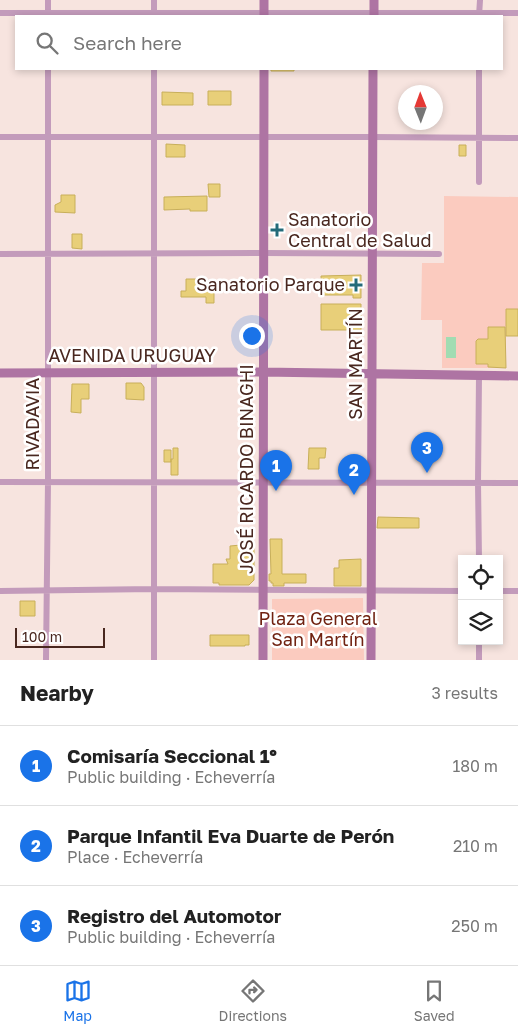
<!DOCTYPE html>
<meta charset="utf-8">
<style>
body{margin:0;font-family:"Golos Text",sans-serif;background:#f6f6f6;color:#222}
.controls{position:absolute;right:15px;bottom:15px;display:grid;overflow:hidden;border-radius:0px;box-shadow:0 2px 8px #0003}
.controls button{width:45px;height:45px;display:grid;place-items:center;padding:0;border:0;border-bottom:1px solid #e0e0e0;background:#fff;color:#222;font:25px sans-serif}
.compass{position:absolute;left:398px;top:85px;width:45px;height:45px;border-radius:50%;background:#fff;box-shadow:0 2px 8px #0003;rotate:359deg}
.scale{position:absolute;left:15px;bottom:12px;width:90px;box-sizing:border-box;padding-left:5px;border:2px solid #49271f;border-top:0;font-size:14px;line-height:18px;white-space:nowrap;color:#49271f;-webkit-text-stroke:4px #fff;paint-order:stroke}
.you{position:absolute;left:251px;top:335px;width:18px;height:18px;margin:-12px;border:4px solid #fff;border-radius:50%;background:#1a73e8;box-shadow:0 0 0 8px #1a73e833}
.badge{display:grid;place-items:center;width:32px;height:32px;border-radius:50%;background:#1a73e8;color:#fff;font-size:16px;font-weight:700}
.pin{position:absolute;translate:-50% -41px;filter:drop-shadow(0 1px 2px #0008)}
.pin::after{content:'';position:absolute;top:26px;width:18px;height:15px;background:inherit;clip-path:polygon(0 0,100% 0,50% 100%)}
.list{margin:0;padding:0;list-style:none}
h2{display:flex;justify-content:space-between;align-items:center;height:65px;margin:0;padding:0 20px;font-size:21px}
h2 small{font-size:16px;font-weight:400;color:#767676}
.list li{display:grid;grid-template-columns:32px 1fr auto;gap:15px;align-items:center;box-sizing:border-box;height:80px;padding:0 20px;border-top:1px solid #e0e0e0}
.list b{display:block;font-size:19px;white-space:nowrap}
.list p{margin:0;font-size:16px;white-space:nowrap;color:#767676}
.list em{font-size:16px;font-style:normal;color:#767676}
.icon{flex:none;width:28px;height:28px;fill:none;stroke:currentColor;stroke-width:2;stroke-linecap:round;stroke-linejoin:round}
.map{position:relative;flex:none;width:518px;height:660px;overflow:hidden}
.search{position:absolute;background:#fff;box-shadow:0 2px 8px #0003;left:15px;right:15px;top:15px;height:55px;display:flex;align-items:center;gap:12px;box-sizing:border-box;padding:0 18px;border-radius:0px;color:#767676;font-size:19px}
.sheet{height:305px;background:#fff}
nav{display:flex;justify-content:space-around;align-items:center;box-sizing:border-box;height:70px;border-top:1px solid #e0e0e0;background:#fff;font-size:14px;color:#767676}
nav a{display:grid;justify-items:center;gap:2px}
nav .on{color:#1a73e8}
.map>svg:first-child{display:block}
.green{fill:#fbcbbf}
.water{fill:#a1dcb2}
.building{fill:#e8cf79;stroke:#c8af5a}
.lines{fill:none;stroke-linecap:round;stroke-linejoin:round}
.street{stroke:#c39bbb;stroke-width:6}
.secondary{stroke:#ae74a3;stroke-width:9}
.poi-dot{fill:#246b79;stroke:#fff;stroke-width:2}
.labels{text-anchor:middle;stroke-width:5;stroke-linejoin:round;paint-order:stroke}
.poi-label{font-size:18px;fill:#49271f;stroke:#fff;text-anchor:start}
.street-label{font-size:18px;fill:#49271f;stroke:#fff}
.park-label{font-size:18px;fill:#702211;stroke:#fff}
</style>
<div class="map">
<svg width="518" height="660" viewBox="0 0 518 660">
<rect width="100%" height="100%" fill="#f7e4df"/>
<path class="green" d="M444,196L518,197V336H506V368H442V320H421L422,263H444Z
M363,598L364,660H272V599Z"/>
<path class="water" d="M446,337H456V358H446Z"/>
<path class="building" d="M271,69H294V71H271Z
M208,91H231V105H208Z
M162,92L193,93V105H162Z
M166,144L185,145V157H166Z
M459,145H466V156H459Z
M208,184H220V197H209Z
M61,195H75V213L55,212V205L61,202Z
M207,196V211H190V209L164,210V197Z
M72,234H82V249L72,248Z
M361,275V298H353V295H322L321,276Z
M186,279H207V283H214V303H206V297H181V291H186Z
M321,304H361V330H321Z
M506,309H518V336H506Z
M488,327H505L506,368L488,367V364H476V341L478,339H488Z
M126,383H141L144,387V400L126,399Z
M72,384H89V399H81V413L71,412Z
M173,448H178V475H171V459H173Z
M309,448H326L325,458H319V469H308Z
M164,450H171V462H164Z
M378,517L419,518V528H377Z
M270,539H282V574H306V583H284V586H273V583H271V581H269V574H271Z
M241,544H249V546L254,545V580L249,585H219V583H213V564H228L226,559H230V546L241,545Z
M361,559V586H334V568H339V560Z
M20,601H35V616H20Z
M210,635H249V645H245V646H210Z"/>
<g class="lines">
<path class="street" d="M0,13H518
M48,15V0
M154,16V0
M479,16L480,0
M0,137H373L518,138
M479,182V69
M0,254L264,253L439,254
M0,482L518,483
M479,559L478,483L479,376
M0,591L154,589L462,591
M499,591H518
M46,660L48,482V69
M154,660V69
M479,660V641"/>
<path class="secondary" d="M264,16V0
M374,16V0
M0,373L263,372L518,376
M263,660L264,69
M371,660L373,69"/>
</g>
<g class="poi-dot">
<path d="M274.5 222.5h5v5h5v5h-5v5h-5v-5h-5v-5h5z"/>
<path d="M353.5 277.5h5v5h5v5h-5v5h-5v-5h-5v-5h5z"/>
</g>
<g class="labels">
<g class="poi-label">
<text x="288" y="226">Sanatorio<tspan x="288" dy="21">Central de Salud</tspan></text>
<text x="345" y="291" text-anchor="end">Sanatorio Parque</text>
</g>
<g class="street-label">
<text x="132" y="362">AVENIDA URUGUAY</text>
<text transform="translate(356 364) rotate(-90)" y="6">SAN MARTÍN</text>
<text transform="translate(33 424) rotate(-90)" y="6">RIVADAVIA</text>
<text transform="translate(247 469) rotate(-90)" y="6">JOSÉ RICARDO BINAGHI</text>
</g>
<g class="park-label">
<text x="318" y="625">Plaza General<tspan x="318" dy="21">San Martín</tspan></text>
</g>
</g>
</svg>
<div class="controls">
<button><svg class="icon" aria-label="locate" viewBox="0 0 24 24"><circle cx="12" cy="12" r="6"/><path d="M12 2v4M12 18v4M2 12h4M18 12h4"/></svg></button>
<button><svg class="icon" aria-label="layers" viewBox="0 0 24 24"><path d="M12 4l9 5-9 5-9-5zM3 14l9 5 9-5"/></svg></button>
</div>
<svg class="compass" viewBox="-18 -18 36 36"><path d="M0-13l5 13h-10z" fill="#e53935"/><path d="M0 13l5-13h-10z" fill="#767676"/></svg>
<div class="scale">100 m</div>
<div class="you"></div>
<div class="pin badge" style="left:276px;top:491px">1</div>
<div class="pin badge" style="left:354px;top:495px">2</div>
<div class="pin badge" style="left:427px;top:473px">3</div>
<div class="search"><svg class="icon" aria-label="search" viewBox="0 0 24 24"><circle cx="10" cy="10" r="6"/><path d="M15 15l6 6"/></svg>Search here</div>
</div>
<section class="sheet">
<h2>Nearby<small>3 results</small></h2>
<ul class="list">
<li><span class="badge">1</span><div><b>Comisaría Seccional 1º</b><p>Public building · Echeverría</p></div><em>180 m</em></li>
<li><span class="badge">2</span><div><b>Parque Infantil Eva Duarte de Perón</b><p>Place · Echeverría</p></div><em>210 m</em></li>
<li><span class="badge">3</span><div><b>Registro del Automotor</b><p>Public building · Echeverría</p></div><em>250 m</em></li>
</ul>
</section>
<nav>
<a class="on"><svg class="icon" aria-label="map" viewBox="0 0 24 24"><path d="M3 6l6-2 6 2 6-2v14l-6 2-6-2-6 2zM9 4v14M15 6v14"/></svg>Map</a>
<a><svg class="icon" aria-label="directions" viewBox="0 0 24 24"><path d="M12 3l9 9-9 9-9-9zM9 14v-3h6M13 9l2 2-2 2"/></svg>Directions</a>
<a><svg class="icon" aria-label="saved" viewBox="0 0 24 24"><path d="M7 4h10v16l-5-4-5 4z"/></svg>Saved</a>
</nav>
